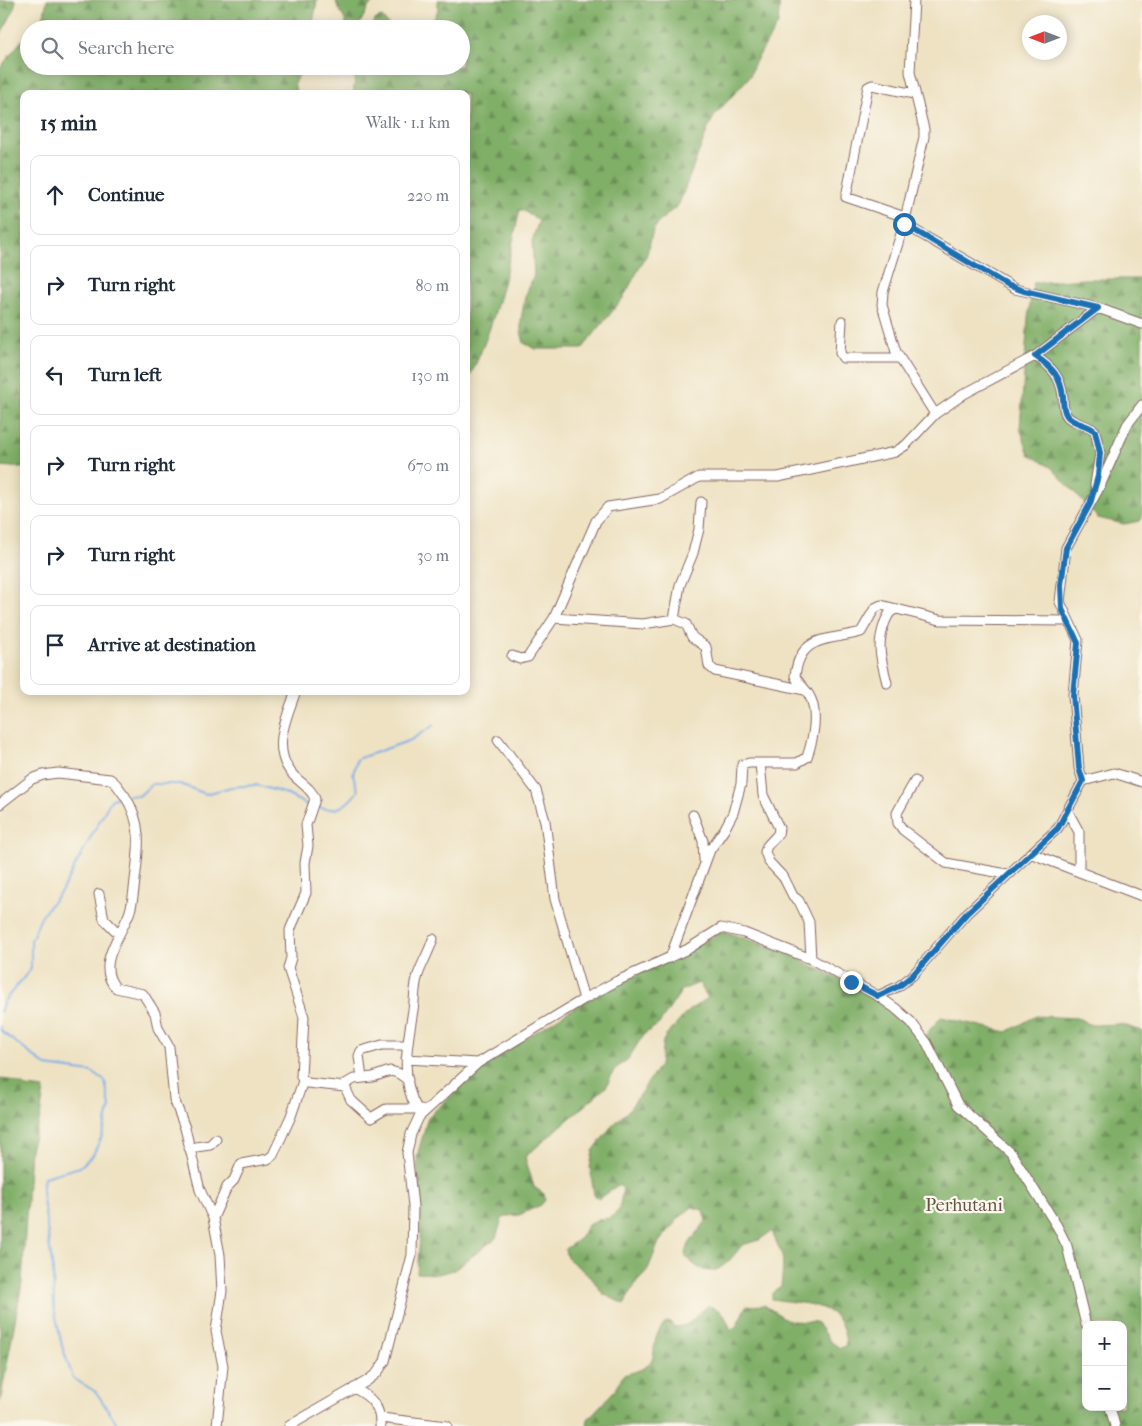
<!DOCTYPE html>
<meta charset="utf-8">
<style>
body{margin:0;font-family:"IM FELL French Canon",serif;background:#f2f2f3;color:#1f2937}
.controls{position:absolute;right:15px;bottom:15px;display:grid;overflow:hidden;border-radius:10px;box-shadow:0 2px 12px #0003}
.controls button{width:45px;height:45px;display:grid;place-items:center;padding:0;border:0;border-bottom:1px solid #e0e1e3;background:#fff;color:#1f2937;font:25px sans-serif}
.compass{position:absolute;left:1022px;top:15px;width:45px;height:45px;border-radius:50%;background:#fff;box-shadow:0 2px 12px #0003;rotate:270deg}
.stop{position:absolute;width:15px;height:15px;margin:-11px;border:4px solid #1f6fb2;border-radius:50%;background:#fff}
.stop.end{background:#1f6fb2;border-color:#fff;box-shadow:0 1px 5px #0008}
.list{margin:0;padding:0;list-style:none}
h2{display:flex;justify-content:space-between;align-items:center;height:65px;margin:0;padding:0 20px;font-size:21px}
h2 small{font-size:16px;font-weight:400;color:#747a83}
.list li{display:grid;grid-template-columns:32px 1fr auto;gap:15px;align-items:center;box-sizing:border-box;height:80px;margin:0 10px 10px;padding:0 10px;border:1px solid #e0e1e3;border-radius:10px}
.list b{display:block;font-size:19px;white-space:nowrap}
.list em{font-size:16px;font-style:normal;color:#747a83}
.icon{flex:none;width:28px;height:28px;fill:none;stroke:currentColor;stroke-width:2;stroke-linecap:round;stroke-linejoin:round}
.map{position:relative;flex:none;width:1142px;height:1426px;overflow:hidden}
.search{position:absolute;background:#fff;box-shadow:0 2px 12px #0003;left:20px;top:20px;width:450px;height:55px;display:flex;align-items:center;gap:12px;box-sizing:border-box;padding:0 18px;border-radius:28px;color:#747a83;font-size:19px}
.panel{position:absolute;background:#fff;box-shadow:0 2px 12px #0003;left:20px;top:90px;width:450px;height:605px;border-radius:10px}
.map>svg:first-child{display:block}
.forest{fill:url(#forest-firs);stroke:#65674a;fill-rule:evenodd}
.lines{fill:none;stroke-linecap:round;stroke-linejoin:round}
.stream{stroke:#7bace6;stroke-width:2}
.minor-casing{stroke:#836360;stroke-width:11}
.minor{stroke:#fff;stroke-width:9}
.route{stroke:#1f6fb2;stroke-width:6}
.labels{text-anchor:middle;stroke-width:4.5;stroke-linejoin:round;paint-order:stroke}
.park-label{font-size:18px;fill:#645342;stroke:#fbf7ec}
</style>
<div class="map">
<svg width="1142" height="1426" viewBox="0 0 1142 1426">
<defs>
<pattern id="forest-firs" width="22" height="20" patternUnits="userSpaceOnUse" patternTransform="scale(1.25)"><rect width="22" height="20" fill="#80af68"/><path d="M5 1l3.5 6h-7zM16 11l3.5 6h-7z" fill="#6b8e56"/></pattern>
</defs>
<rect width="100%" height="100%" fill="#fbf7ec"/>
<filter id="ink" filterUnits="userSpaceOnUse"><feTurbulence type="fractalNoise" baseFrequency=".02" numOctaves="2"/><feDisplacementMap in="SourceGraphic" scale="10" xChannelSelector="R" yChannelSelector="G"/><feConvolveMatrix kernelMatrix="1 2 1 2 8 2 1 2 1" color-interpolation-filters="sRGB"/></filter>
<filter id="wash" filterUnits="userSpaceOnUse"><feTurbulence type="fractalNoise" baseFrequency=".0096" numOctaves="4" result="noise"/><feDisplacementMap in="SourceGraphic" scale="20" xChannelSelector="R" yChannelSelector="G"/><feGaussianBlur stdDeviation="1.12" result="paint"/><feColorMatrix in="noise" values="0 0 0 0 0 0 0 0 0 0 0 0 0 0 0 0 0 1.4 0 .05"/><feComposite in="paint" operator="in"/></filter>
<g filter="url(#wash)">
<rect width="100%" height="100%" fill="#eee2c3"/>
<path class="forest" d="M0,0H16L13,12L0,36Z
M47,0H317L312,29H41Z
M336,0H376L369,6L357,29H347C346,16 337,11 336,0Z
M438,0H780L778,24L754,64L750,76L715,115L709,126L679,204L661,220L653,230L647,254L623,298L582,349H535L524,343L521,331V320L525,297L534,275L532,241L539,220L520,209C507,269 495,329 466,384V94H353L357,66H461V29H408L431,25L438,10Z
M382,17L392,29H369L376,19Z
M29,36V66H304L294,83L297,94H24V468L0,466V68L22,40Z
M1084,279H1142V519L1140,521L1124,524L1098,518L1052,468L1029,454L1020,428L1028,318L1033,283Z
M724,931L787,953L847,983L901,1015L921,1040L941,1017L1007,1032L1036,1016L1078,1018L1091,1025L1120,1024L1142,1031V1426H587L588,1419L616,1389L623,1375C672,1364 641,1347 666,1322L671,1323L675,1327C694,1326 694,1315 708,1306C724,1310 725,1316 731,1330L736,1327L746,1306L764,1305L789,1321L816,1322L830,1341L840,1348L846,1346C844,1301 808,1305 772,1299V1293L781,1287C782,1276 785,1260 780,1250C777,1243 774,1238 772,1231L759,1240L742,1245C723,1270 710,1283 685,1256L689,1244L706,1221L703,1210L692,1207L679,1218L659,1242L648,1269L636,1283L624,1304L603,1294L591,1277L567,1258L565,1249L579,1239L588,1225L598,1219L610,1218L619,1210L623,1188L618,1185L598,1199L594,1195L590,1168L593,1151L611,1127L628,1111L660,1065L663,1041L666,1036L689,1010L708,998L699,983L682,990L659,1024L644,1034L628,1059L614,1070L606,1087L525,1157L534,1187L544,1194L545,1200L541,1205L519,1215L507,1216L502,1219L496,1238L454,1270L438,1274L417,1273L421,1224L417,1156L428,1117L466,1082L515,1045L580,1004ZM1086,1325H1123V1407H1086Z
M0,1079L10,1080L27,1087L44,1089L40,1118L30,1149L22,1283L0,1402Z"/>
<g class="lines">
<path class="stream" d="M128,795L139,796L152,784H180L206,794L231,787L256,785L284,793L309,806
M316,807C338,812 345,808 358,791L353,775L357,759L411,740L434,725
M0,1012L4,1001L31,969V940L42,915L62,890L111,800L121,795
M0,1027L1,1031L46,1066L92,1072L105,1081L110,1107L102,1136L93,1155L80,1167L44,1177L42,1192L53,1271L54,1307L62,1346L73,1378L96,1392L116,1422L115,1426"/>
</g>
</g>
<g filter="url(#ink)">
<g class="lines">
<g class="minor-casing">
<path id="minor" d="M905,217L846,197L868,87L872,85L914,94
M904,224L1015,289L1098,308L1142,324
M842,321L840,353L843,358H899
M1035,356C1052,367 1061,377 1063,397C1063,403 1063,411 1067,416C1073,424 1087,424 1095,431L1100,453L1095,485
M935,414L964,394L1035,356L1098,308
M554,618L643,624L674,619L686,624L692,637L706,647L709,666L715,671L805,690
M674,619L680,585L693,553L699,529L701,502
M512,656L520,659L528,657L554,618L596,521L608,507L660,499L699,477H778L895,452L906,445L935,414L896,352L882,305L883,292L904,224L924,137V129L910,72L914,0
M887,683C881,658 876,647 885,622C888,615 890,610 898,609
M296,691C286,719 270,751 294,776C301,783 312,789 315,799L306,825L308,846L305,863L306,893L290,930L291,958L288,968L304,1017L301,1077L307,1083L345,1087L351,1100L371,1118L386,1109H417
M498,740L536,790L545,821L555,899L584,999
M760,763L763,795L779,828L778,834L767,846L765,852L769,862L784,878L793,896L799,901L809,922L811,959
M915,781L897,813L898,823L903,830L946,863L1007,874
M1083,781L1114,773L1142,782
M0,804L32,779L43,775L58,773L110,779C117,783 120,790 125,796C143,824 139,849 135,880C134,890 133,901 130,911C123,933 94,965 116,988L143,994L155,1013L158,1028L169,1047L174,1099L185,1128L200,1190L213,1218L220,1255L222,1291L216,1331L223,1366L217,1426
M1068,812L1079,832V871
M693,815L703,841L704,860
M1030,853L1142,896
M99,894L104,919L118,933
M670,958L710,850L724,830L733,813L741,784L742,765L749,763H797L807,757C813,740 819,712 809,695C805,688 798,683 795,676C800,634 828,641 861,632L875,608L881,605L940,620L1068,621
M878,996L899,986L912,976L967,913L1058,828L1083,781L1079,768L1073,695L1078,640L1060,602L1066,548L1100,486L1127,425L1142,405
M406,1059L478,1063
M362,1078L359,1056L361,1051L382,1045H407
M342,1086L354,1079L373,1077L390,1071L398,1073L408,1080
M421,1109H417C399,1078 408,1043 413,1010C415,998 414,986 418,975C422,963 429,952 433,939
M189,1148L210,1145L216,1139
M213,1218L227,1187L234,1180L241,1164L268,1159L273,1155L291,1116L303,1081
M354,1388C371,1397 381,1406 380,1426
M1110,1407L1115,1426
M381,1418L447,1426
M289,1426L367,1381L377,1373L385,1361L412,1255L413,1206L407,1153L411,1134L419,1117L478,1063L584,999L617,981L688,949L721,928L744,933L811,959L878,996L895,1008L911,1022L927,1043L958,1105L1011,1153L1057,1226L1067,1246L1086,1325"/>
</g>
<use href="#minor" class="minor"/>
</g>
</g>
<g class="lines" filter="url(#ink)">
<path class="route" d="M851,982L878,996L899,986L912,976L967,913L1058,828L1083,781L1079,768L1073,695L1078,643L1062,609L1061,585L1066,548L1090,504L1098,476L1100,453L1095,431C1087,424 1073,424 1067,416C1063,411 1063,403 1063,397C1061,377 1052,367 1035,356L1098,308L1024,291L1007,285L904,224"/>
</g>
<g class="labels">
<g class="park-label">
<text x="964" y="1211">Perhutani</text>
</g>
</g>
</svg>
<div class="controls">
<button>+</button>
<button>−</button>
</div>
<svg class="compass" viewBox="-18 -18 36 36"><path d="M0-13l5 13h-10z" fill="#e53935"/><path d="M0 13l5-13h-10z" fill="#747a83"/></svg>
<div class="stop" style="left:904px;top:224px"></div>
<div class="stop end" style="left:851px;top:982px"></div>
<div class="search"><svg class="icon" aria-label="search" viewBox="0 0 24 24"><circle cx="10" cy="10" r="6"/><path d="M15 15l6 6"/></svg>Search here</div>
<section class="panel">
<h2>15 min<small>Walk · 1.1 km</small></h2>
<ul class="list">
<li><svg class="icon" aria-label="ahead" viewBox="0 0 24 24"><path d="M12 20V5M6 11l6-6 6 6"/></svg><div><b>Continue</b></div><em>220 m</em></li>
<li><svg class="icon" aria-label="right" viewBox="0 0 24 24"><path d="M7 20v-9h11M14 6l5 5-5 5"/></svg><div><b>Turn right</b></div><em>80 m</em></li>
<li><svg class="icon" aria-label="left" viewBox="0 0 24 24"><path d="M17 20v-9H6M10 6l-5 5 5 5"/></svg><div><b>Turn left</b></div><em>130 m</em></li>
<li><svg class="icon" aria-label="right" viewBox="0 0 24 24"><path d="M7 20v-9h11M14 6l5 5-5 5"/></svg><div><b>Turn right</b></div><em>670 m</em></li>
<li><svg class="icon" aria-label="right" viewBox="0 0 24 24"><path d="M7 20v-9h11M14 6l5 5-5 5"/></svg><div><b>Turn right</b></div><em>30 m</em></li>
<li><svg class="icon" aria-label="arrive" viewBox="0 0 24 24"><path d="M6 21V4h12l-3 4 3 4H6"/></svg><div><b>Arrive at destination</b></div></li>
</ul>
</section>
</div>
